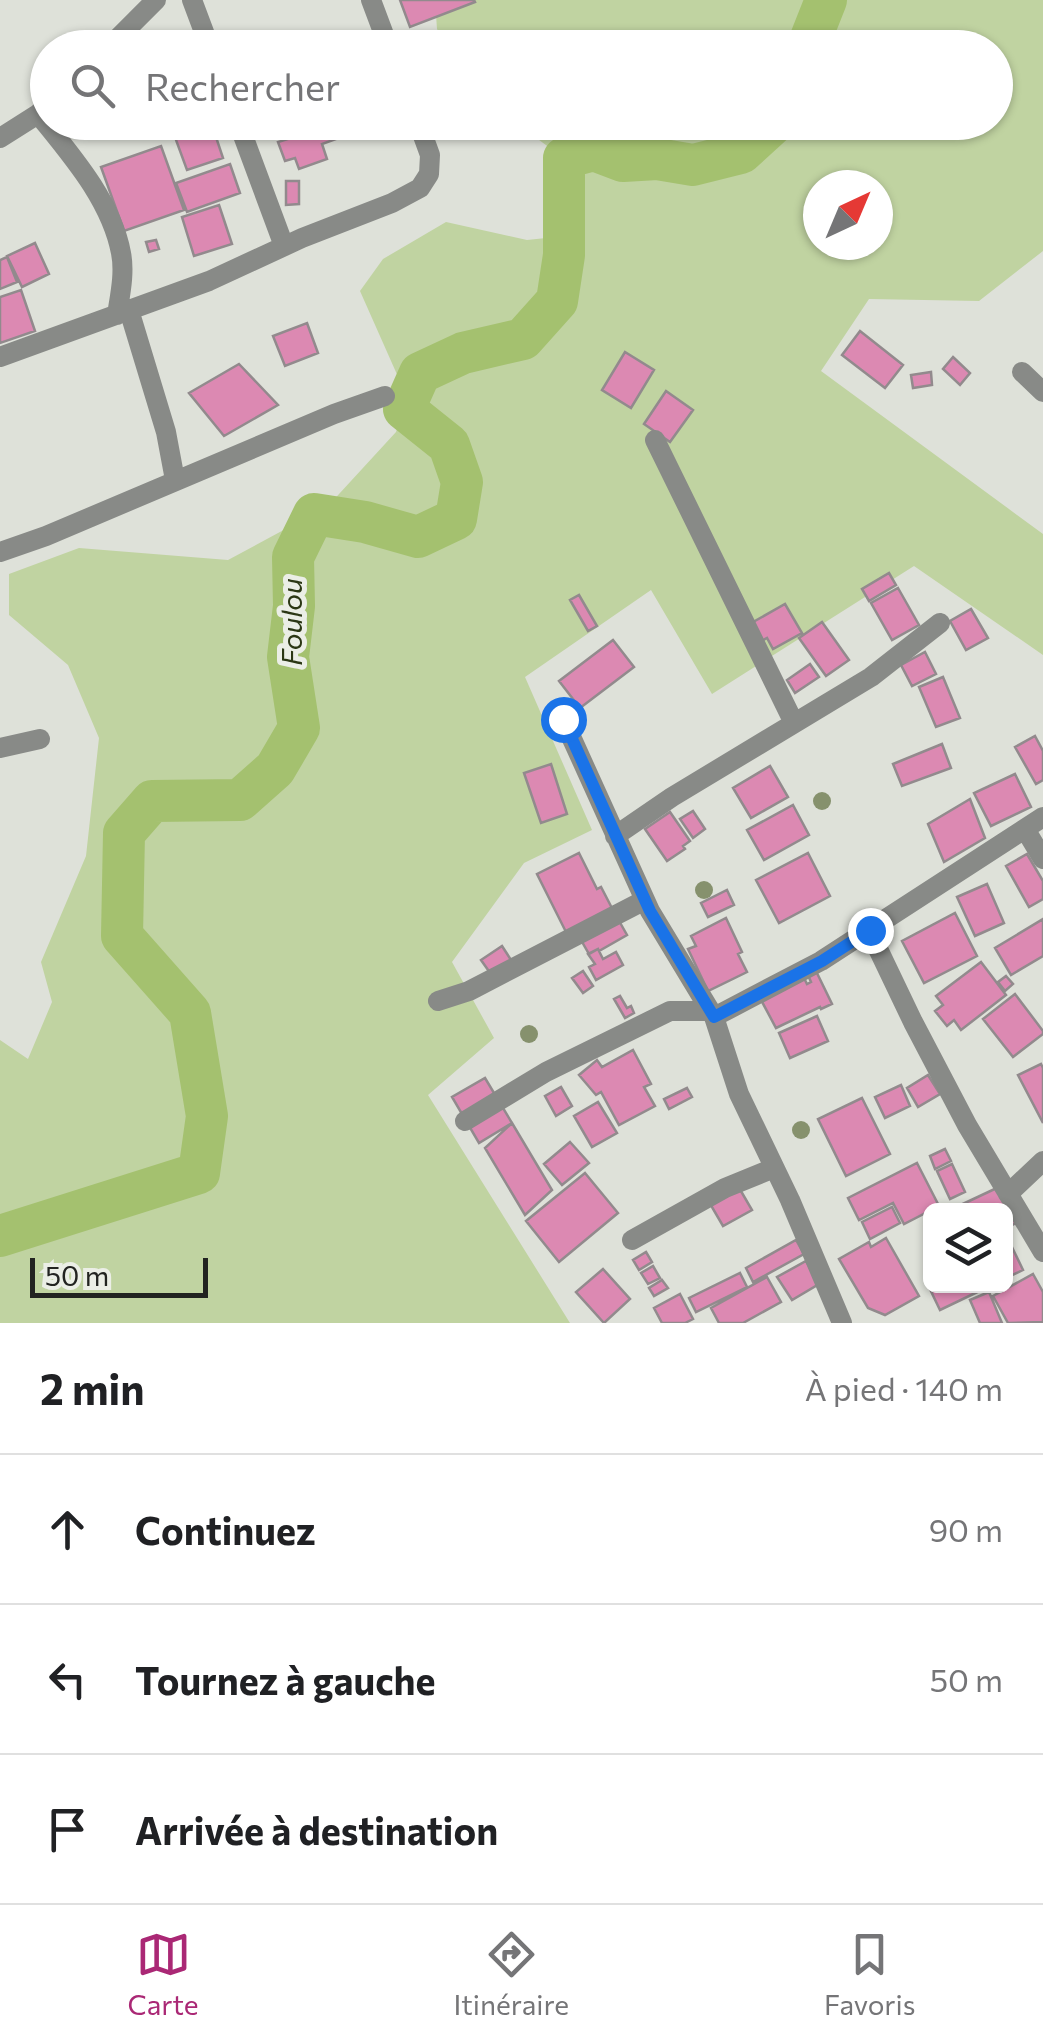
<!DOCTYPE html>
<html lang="fr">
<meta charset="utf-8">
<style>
body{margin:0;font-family:Commissioner,sans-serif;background:#f2f2f2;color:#202124}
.controls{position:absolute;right:30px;bottom:30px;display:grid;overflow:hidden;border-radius:15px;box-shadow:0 2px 8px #0004}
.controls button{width:90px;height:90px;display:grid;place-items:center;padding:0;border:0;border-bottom:2px solid #e0e0e0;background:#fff;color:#202124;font:50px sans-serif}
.compass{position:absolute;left:803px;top:170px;width:90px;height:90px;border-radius:50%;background:#fff;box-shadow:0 2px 8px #0004;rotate:44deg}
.scale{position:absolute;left:30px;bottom:25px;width:178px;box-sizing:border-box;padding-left:10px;border:5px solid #222321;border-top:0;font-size:28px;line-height:35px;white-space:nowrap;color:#222321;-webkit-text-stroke:8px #ebeee6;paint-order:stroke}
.stop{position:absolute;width:30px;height:30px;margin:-22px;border:8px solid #1a73e8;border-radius:50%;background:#fff}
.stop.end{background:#1a73e8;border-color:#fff;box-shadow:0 2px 10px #0008}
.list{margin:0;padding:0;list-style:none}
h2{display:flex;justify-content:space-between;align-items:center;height:130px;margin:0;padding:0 40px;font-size:42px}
h2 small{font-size:32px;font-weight:400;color:#757577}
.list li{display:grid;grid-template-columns:65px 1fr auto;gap:30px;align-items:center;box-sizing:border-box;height:150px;padding:0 40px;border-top:2px solid #e0e0e0}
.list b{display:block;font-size:38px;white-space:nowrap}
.list em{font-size:32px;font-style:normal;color:#757577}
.icon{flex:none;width:55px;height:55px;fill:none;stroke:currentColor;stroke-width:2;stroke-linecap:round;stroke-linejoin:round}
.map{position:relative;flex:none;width:1043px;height:1323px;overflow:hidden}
.search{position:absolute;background:#fff;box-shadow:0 2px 8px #0004;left:30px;right:30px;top:30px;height:110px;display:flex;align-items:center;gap:25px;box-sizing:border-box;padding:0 35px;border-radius:55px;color:#757577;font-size:38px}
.sheet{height:580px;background:#fff}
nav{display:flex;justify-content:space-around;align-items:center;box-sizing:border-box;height:140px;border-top:2px solid #e0e0e0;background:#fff;font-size:28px;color:#757577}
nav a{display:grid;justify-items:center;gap:5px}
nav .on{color:#aa2875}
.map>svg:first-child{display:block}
.green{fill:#c0d3a1;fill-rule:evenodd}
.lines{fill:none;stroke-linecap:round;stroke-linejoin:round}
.river{stroke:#a4c16f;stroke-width:42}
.building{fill:#dc89b2;stroke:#928a8d;stroke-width:2.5}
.minor{stroke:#888a87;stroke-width:20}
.tree{fill:#86916d}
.route{stroke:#1a73e8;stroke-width:12}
.labels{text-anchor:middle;stroke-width:10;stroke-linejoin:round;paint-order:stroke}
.water-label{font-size:28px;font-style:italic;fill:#2b3714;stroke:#ebeee6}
</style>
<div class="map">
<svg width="1043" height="1323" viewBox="0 0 1043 1323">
<rect width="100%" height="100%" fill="#dee1d9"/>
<path class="green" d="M435,0H1043V251L979,301L869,299L821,371L1043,534V655L914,566L712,694L651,590L525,677L592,830L524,863L452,962L494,1038L428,1095L570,1323H0V1040L28,1059L52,1002L41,962L86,856L99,738L68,665L9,615V574L79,548L228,560L328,506L396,432L407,397L360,291L383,259L446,222L527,240L565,236L584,203L573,165L516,123L996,122V48L446,47L437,29ZM818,185H878V245H818Z"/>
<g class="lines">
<path class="river" d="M807,48L826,0
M0,1236L199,1173L207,1116L190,1013L122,936L124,833L152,801L240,800L275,769L299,728L288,657L294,606L293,557L314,514L365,522L418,537L456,519L462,482L449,445L404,409L420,373L463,353L523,339L557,301L564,255V158L594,150L623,161L657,159L693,165L741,153L775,122"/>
</g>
<path class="building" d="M400,0H474L475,2L410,27Z
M190,122H211L223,158L187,170L172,129Z
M296,122L331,124L336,139L322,144L327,159L299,169L295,158L285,161L278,142L288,139L284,127Z
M161,146L184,210L124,231L101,167Z
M230,164L240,193L187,212L176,183Z
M286,181H299V204L286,205Z
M219,205L232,244L194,256L182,217Z
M156,240L159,249L149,252L146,242Z
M35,243L49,274L22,287L7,256Z
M7,257L17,282L0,289V260Z
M21,290L35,331L0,343V297Z
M307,323L318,353L285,366L273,336Z
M860,331L903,365L885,388L842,355Z
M625,352L654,370L631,408L602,390Z
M953,357L970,373L960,385L943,369Z
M239,364L278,405L224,436L189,393Z
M931,372L932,385L913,388L911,375Z
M666,391L693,410L670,442L644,424Z
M889,573L896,585L869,601L862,589Z
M898,588L919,625L892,640L871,603Z
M579,595L597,626L588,631L570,600Z
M785,604L802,633L773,649L767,638L756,644L746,626Z
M971,609L988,638L966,650L950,621Z
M822,622L849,660L826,676L799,638Z
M613,640L634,667L580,708L559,681Z
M925,652L936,674L912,686L901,665Z
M810,664L819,677L795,693L787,680Z
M943,677L960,718L936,727L919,687Z
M1035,736L1043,751V780L1036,784L1015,747Z
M942,744L951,768L902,786L893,764Z
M551,764L567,814L541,823L524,773Z
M770,766L788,797L751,818L733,788Z
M1015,774L1031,807L991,826L974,793Z
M970,799L985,838L944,862L928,824Z
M793,805L809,835L764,860L747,830Z
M693,811L705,829L693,838L680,819Z
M670,812L690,841L683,846L685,849L667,861L645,829Z
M579,853L597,889L601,887L614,912L566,932L537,874Z
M808,853L830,896L779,923L756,880Z
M1027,854L1043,881V899L1029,907L1006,866Z
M987,884L1004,923L975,936L957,897Z
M727,890L734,905L708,917L701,903Z
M955,913L977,956L924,983L902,941Z
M726,918L742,952L738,954L747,972L708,991L688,949L696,946L691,936Z
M618,919L627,935L599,951L598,949L589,954L581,940Z
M1043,919V956L1011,975L995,948Z
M502,946L513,963L493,977L481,960Z
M598,949L603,959L616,952L623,965L596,980L589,967L595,964L588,954Z
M981,962L1006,995L961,1030L954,1020L947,1026L935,1011L943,1005L936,996Z
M815,969L832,1004L821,1009L820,1007L776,1028L760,998L803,976L807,984L811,982L807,973Z
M583,971L593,986L583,993L572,978Z
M1006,976L1013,984L1005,991L998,982Z
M1015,994L1043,1031V1034L1013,1057L983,1019Z
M620,996L627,1008L631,1006L634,1013L625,1018L614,999Z
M817,1016L828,1041L790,1058L779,1033Z
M633,1050L651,1084L644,1087L655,1106L619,1125L601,1092L596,1095L579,1075L597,1060L602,1067Z
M1041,1064L1043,1068V1123L1018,1075Z
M928,1075L940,1094L918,1107L907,1088Z
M485,1078L512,1123L479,1143L452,1097Z
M901,1085L910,1106L885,1118L875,1097Z
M561,1087L572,1106L556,1116L545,1096Z
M687,1088L692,1097L669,1109L664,1099Z
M862,1098L890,1154L846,1176L818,1119Z
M598,1102L617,1133L592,1147L574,1116Z
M512,1123L552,1190L525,1215L485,1148Z
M570,1142L589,1163L562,1185L544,1164Z
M945,1149L951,1161L935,1169L930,1156Z
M917,1163L939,1206L904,1224L893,1203L859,1220L848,1198Z
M952,1164L965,1192L950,1199L937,1171Z
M585,1173L618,1213L559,1262L526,1221Z
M738,1186L752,1210L723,1226L709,1202Z
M1001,1186L1018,1222L1006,1228V1210H950Z
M892,1207L900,1223L870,1239L862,1222Z
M886,1238L919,1296L885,1315L868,1308L839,1259L869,1242L871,1247Z
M796,1240L804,1254L753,1282L746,1268Z
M1010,1243L1023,1270L1006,1278V1245Z
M646,1252L652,1262L639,1270L633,1260Z
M806,1261L819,1284L792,1300L777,1277Z
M653,1266L660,1278L648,1284L641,1273Z
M603,1269L630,1299L604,1323L576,1292Z
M740,1273L747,1287L696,1312L689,1298Z
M1033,1274L1043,1292V1322L1008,1323L993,1296Z
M767,1277L781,1302L743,1323H719L711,1308Z
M662,1280L668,1288L654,1296L649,1288Z
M930,1281V1286H990L940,1310L927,1283Z
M989,1292L1002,1323H980L970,1300Z
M680,1294L693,1319L685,1323H662L654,1308Z"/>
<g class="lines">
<path class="minor" d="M192,0L210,48
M371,0L389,48
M108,48L156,0
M38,114C71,155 111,200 121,253C125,273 120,295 117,315
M238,122L284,246
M0,138L38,114L48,105
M129,310L166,432L175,480
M0,357L209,281L302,238L392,203L420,188L429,174L430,155L418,122
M1022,372L1043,392
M655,440L794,723
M0,552L46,536L334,414L385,396
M563,719L650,911L714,1017L739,1094L790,1200L842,1323
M0,748L40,739
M1025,829L1043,859
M615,836L672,797L871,677L940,623
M869,930L913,1022L967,1125L1043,1252
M438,1001L469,991L645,900
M714,1017L821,961L1043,817
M465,1121L546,1072L670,1011H711
M1008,1194L1043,1161
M632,1240L725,1188L774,1168"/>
</g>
<g class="tree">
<circle cx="822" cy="801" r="9"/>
<circle cx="704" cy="890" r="9"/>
<circle cx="529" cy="1034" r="9"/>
<circle cx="801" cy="1130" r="9"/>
</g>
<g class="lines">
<path class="route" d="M563,719L650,911L714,1017L822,961L870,930"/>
</g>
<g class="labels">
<g class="water-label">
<text transform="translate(292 622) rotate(-90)" y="10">Foulou</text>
</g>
</g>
</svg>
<div class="controls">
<button><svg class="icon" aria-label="layers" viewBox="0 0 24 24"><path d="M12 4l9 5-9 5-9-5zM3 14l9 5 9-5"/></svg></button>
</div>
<svg class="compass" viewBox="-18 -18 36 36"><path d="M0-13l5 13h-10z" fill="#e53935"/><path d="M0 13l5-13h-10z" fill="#757577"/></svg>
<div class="scale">50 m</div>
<div class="stop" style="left:563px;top:719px"></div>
<div class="stop end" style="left:870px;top:930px"></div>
<div class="search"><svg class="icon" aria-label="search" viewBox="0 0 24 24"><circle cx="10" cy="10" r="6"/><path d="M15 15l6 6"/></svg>Rechercher</div>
</div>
<section class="sheet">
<h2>2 min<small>À pied · 140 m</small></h2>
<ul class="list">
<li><svg class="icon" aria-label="ahead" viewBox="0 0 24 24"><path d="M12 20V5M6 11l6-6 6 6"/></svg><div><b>Continuez</b></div><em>90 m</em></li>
<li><svg class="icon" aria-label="left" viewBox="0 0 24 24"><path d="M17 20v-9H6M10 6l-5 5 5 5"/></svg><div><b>Tournez à gauche</b></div><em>50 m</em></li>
<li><svg class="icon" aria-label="arrive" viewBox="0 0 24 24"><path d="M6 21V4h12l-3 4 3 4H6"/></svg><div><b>Arrivée à destination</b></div></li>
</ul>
</section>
<nav>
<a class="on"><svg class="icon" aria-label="map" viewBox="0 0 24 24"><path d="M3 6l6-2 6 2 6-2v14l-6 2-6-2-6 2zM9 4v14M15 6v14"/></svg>Carte</a>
<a><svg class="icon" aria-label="directions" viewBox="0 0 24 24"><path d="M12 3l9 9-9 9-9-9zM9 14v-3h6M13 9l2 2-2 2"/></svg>Itinéraire</a>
<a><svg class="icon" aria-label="saved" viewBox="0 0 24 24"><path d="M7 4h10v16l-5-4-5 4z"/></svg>Favoris</a>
</nav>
